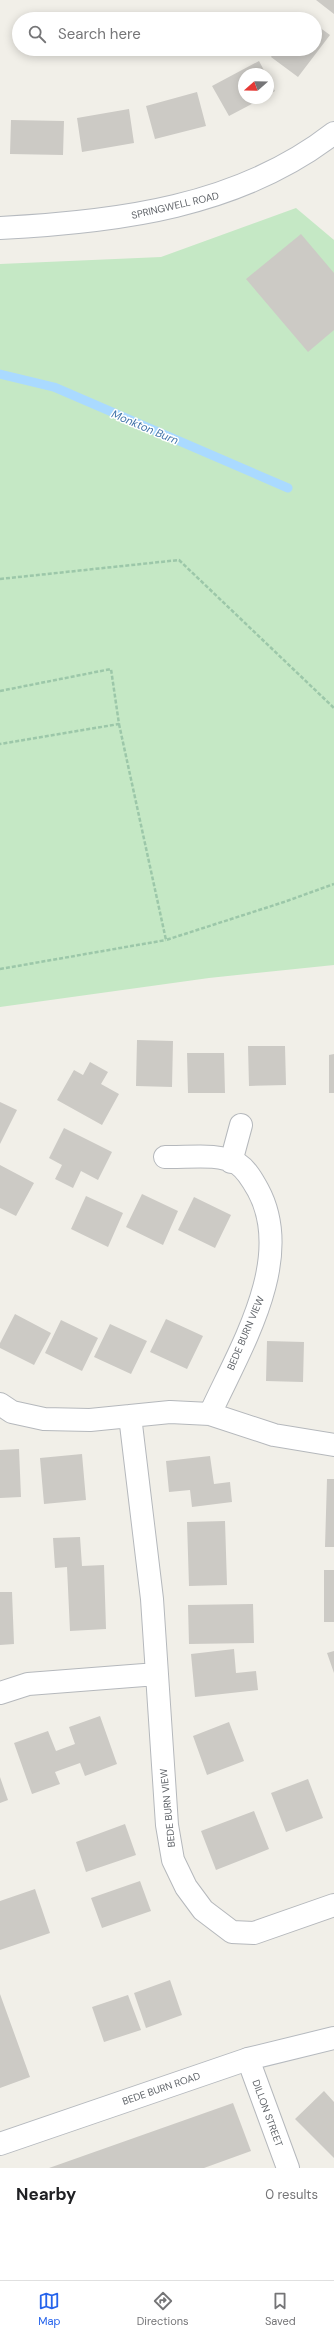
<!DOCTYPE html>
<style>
body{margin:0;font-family:"DM Sans",sans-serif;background:#f2f2f2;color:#202124}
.compass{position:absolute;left:238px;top:68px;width:36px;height:36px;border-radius:50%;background:#fff;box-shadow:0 2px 10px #0003;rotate:250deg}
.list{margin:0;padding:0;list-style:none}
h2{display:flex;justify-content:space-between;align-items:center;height:52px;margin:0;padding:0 16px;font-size:17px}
h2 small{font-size:13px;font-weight:400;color:#757577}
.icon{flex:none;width:22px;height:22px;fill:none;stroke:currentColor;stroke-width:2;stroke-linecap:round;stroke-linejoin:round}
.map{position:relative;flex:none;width:334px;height:2168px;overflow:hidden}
.search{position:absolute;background:#fff;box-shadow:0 2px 10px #0003;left:12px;right:12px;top:12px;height:44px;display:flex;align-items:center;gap:10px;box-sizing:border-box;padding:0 14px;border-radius:22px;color:#757577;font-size:15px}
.sheet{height:112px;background:#fff}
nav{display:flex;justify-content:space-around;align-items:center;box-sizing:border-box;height:56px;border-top:1px solid #e0e0e0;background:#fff;font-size:11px;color:#757577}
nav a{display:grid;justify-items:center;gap:2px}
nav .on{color:#2563eb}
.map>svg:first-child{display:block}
.green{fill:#c5e8c5}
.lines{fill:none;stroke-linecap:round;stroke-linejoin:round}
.stream{stroke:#aadaff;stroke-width:9}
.building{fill:#cccac5}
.street-casing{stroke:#b5b8bc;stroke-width:24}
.secondary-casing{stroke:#b6babf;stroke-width:24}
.path{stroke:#9cc7a9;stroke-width:2.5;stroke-dasharray:4 2;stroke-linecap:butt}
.street{stroke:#fff;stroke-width:22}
.secondary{stroke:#fff;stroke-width:22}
.labels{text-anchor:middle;stroke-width:3;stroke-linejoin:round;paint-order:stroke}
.street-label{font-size:10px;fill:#5f6368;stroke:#fff}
.water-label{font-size:11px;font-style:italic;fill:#4174aa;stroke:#fff}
</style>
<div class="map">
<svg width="334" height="2168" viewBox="0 0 334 2168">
<rect width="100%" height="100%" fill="#f1efe8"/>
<path class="green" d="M296,208L334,240V965L209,978L0,1007V264L161,257Z"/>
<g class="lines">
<path class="stream" d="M0,374L54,387L288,488"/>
</g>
<path class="building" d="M316,0H334V14Z
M302,15L308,19H299Z
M315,24L330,35L298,77L271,57L276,49H315Z
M259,61L266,74H244V98H263L229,116L212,86Z
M268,78L275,91L268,95Z
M197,92L206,126L155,139L146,106Z
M129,109L134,143L82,152L77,118Z
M11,120L64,121L63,155L10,154Z
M301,234L334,273V330L308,352L246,279Z
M137,1040L173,1041L172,1087L136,1086Z
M248,1046H285L286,1085L249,1086Z
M187,1053H224L225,1093H188Z
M334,1054V1093H329V1055Z
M90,1062L108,1072L101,1084L119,1094L102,1125L57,1100L74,1070L83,1075Z
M0,1102L17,1110L0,1144Z
M64,1128L112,1152L98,1180L81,1171L73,1188L55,1179L62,1165L49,1158Z
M0,1165L34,1183L16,1216L0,1208Z
M142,1194L178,1211L163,1245L126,1227Z
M86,1196L123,1213L108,1247L71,1229Z
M194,1197L231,1215L215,1248L178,1230Z
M15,1314L51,1333L34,1365L0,1348V1343Z
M166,1319L203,1336L187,1369L150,1352Z
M61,1320L98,1338L82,1371L45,1353Z
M110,1324L147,1341L131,1374L94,1357Z
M267,1341L304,1342L303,1382L266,1381Z
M19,1449L21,1497L0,1498V1450Z
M82,1454L86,1500L44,1504L40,1458Z
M210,1456L214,1484L230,1482L232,1502L192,1507L190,1490L169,1492L166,1461Z
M327,1479H334V1547H325Z
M225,1521L227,1585L189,1586L187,1522Z
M80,1537L82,1566L104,1565L106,1629L70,1631L67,1567L55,1568L53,1538Z
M324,1570H334V1622H324Z
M0,1592H12L14,1644L0,1645Z
M253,1604L254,1643L189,1644L188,1605Z
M234,1649L236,1673L256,1671L258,1690L195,1697L191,1654Z
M334,1651V1673L327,1653Z
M100,1716L117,1764L85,1776L80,1763L55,1772L60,1784L32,1794L14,1743L48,1731L56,1751L75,1744L69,1727Z
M229,1722L244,1761L207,1775L193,1736Z
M0,1777L8,1800L0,1803Z
M308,1779L323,1818L286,1832L271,1793Z
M254,1811L269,1849L216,1870L201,1831Z
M125,1824L136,1855L86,1872L76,1842Z
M140,1881L151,1911L102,1928L91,1898Z
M35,1889L50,1933L0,1950V1901Z
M170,1980L182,2015L146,2028L134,1993Z
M0,1994L30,2077L0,2088Z
M128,1995L141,2030L104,2042L92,2007Z
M324,2091L334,2102V2158L295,2119Z
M233,2103L251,2151L204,2168H49Z"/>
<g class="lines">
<g class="street-casing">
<path id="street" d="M165,1157C187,1158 218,1152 238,1164C247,1170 253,1181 258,1190C296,1260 239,1350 210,1414
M231,1162L241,1125
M0,1404L12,1412L44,1419L90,1420L170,1412L210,1414L274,1435L334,1445
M130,1416L152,1599L167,1825L173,1860L186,1887L203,1910L232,1932L254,1933L334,1905
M0,1693L28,1684L157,1674
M248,2059L288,2168"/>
</g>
<g class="secondary-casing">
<path id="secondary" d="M0,228C117,222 239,207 334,133
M0,2144L248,2059L334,2038"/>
</g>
<path class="path" d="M0,579L179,560L334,708
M0,691L111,669L119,724L0,744
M119,724L166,940L284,902L334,884
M0,969L166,940"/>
<use href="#street" class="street"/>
<use href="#secondary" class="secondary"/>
</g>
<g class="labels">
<g class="street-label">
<text transform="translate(175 205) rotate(-13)" y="4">SPRINGWELL ROAD</text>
<text transform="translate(245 1333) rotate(-67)" y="4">BEDE BURN VIEW</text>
<text transform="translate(167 1808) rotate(-96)" y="4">BEDE BURN VIEW</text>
<text transform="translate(161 2088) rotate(-19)" y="4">BEDE BURN ROAD</text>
<text transform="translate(268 2113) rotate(70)" y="4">DILLON STREET</text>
</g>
<g class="water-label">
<text transform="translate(145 427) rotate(23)" y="4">Monkton Burn</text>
</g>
</g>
</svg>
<svg class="compass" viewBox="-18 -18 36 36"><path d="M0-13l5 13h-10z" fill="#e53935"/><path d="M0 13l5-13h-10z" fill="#757577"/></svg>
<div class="search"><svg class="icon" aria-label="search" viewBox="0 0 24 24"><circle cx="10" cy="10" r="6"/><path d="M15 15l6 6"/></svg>Search here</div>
</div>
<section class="sheet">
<h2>Nearby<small>0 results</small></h2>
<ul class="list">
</ul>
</section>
<nav>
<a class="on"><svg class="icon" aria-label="map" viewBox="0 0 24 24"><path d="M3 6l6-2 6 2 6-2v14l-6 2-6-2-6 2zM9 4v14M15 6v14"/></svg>Map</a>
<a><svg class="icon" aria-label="directions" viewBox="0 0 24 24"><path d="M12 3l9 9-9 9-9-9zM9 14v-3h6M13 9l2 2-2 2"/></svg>Directions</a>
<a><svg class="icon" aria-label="saved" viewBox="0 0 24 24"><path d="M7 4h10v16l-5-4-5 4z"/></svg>Saved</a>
</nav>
